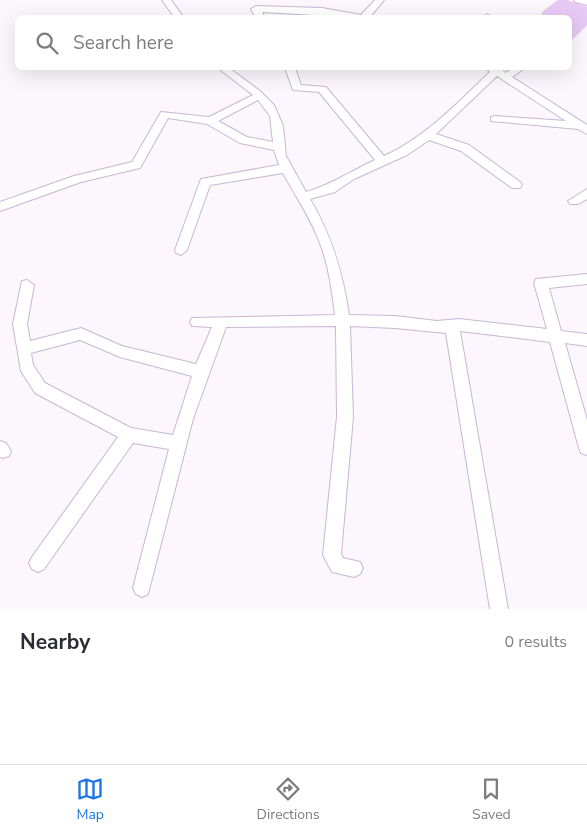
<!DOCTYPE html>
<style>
body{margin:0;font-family:"Nunito Sans",sans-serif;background:#f2f2f3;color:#2b2b33}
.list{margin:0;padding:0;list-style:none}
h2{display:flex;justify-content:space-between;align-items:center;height:65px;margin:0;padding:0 20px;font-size:21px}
h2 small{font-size:16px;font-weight:400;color:#7c7c81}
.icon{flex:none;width:28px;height:28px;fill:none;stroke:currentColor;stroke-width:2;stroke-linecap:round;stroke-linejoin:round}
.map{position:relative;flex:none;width:587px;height:609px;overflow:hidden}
.search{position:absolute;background:#fff;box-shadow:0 5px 20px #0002;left:15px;right:15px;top:15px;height:55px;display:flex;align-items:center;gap:12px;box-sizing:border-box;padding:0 18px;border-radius:8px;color:#7c7c81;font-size:19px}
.sheet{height:155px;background:#fff}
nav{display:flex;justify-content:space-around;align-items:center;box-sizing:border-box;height:70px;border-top:1px solid #e1e1e2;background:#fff;font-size:14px;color:#7c7c81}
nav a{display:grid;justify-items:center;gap:2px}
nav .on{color:#1a73e8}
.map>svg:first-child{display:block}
.green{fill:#e6c9f5}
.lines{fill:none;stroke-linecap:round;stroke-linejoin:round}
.minor-casing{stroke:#c9b6d3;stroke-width:2}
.minor{fill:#fff;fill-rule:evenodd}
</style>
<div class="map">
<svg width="587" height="609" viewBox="0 0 587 609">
<rect width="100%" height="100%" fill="#fbf7fd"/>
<path class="green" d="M558,0H567L587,7V25L572,40L570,38V18L540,17L543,11Z"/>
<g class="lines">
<g class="minor-casing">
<path id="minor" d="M162,0H171L184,18H175Z
M375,0H384L369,18L262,12L265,18H256L251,9L256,6L322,8L361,15Z
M574,0H587V5L575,2Z
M487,14L492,17L482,18Z
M218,68H229L260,91L274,105L283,126L286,156L306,192C331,185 351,171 375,160L319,92L293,90L285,68H295L301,85L326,87L384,156C426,137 457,103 490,72L486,68H501L505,73L514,68H525L512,77L587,125V134L578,129L491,121V117L495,116L566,121L497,76L436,134L469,145L520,182L522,185L520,188H512L461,151L429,140L407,155L354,179L335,192L310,199C332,236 343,273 349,315L395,316L437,321L459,319L547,329L534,283L536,279L587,274V284L549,288L561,331L587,334V346L565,343L587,420V455L581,453L579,448L550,342L460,331L508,609H490L446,333L395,328L350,326L353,417L341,554L343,558L360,562L363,568L360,574L354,577L332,572L323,555L337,417L336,326L226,327L193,419L148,594L142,597L136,594L133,588L169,449L133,443L44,569L38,572L32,569L29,563L32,557L118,437L35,393L21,371L13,324L22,281L27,280L34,285L27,324L30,341L81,328L122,346L196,364L212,327L192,326L190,322L192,318L335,315C332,292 329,268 321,246C312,220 296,197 283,173L210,185L187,250L181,255L176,253L175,250L201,179L279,165L274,150L240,143L207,124L168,118L140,168L81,182L0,211V202L74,176L132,162L161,112L209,117L253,95ZM258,100L270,116L273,142L247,137L218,121ZM80,340L120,357L192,376L173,435L131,428L45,383L33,365L31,353Z
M587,189V199L578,204H570L568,201Z
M0,441L6,443L11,451L9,456L3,458L0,457Z"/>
</g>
<use href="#minor" class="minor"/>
</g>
</svg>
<div class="search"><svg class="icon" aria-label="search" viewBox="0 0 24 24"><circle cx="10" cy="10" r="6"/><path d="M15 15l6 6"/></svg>Search here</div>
</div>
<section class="sheet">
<h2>Nearby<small>0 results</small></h2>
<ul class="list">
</ul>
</section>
<nav>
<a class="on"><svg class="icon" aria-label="map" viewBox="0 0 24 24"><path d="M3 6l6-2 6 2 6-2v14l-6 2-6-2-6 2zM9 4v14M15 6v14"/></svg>Map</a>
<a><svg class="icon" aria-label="directions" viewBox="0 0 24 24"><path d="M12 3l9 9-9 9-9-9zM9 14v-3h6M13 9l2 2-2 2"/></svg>Directions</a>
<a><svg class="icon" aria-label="saved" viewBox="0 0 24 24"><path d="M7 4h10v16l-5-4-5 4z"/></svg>Saved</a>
</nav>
